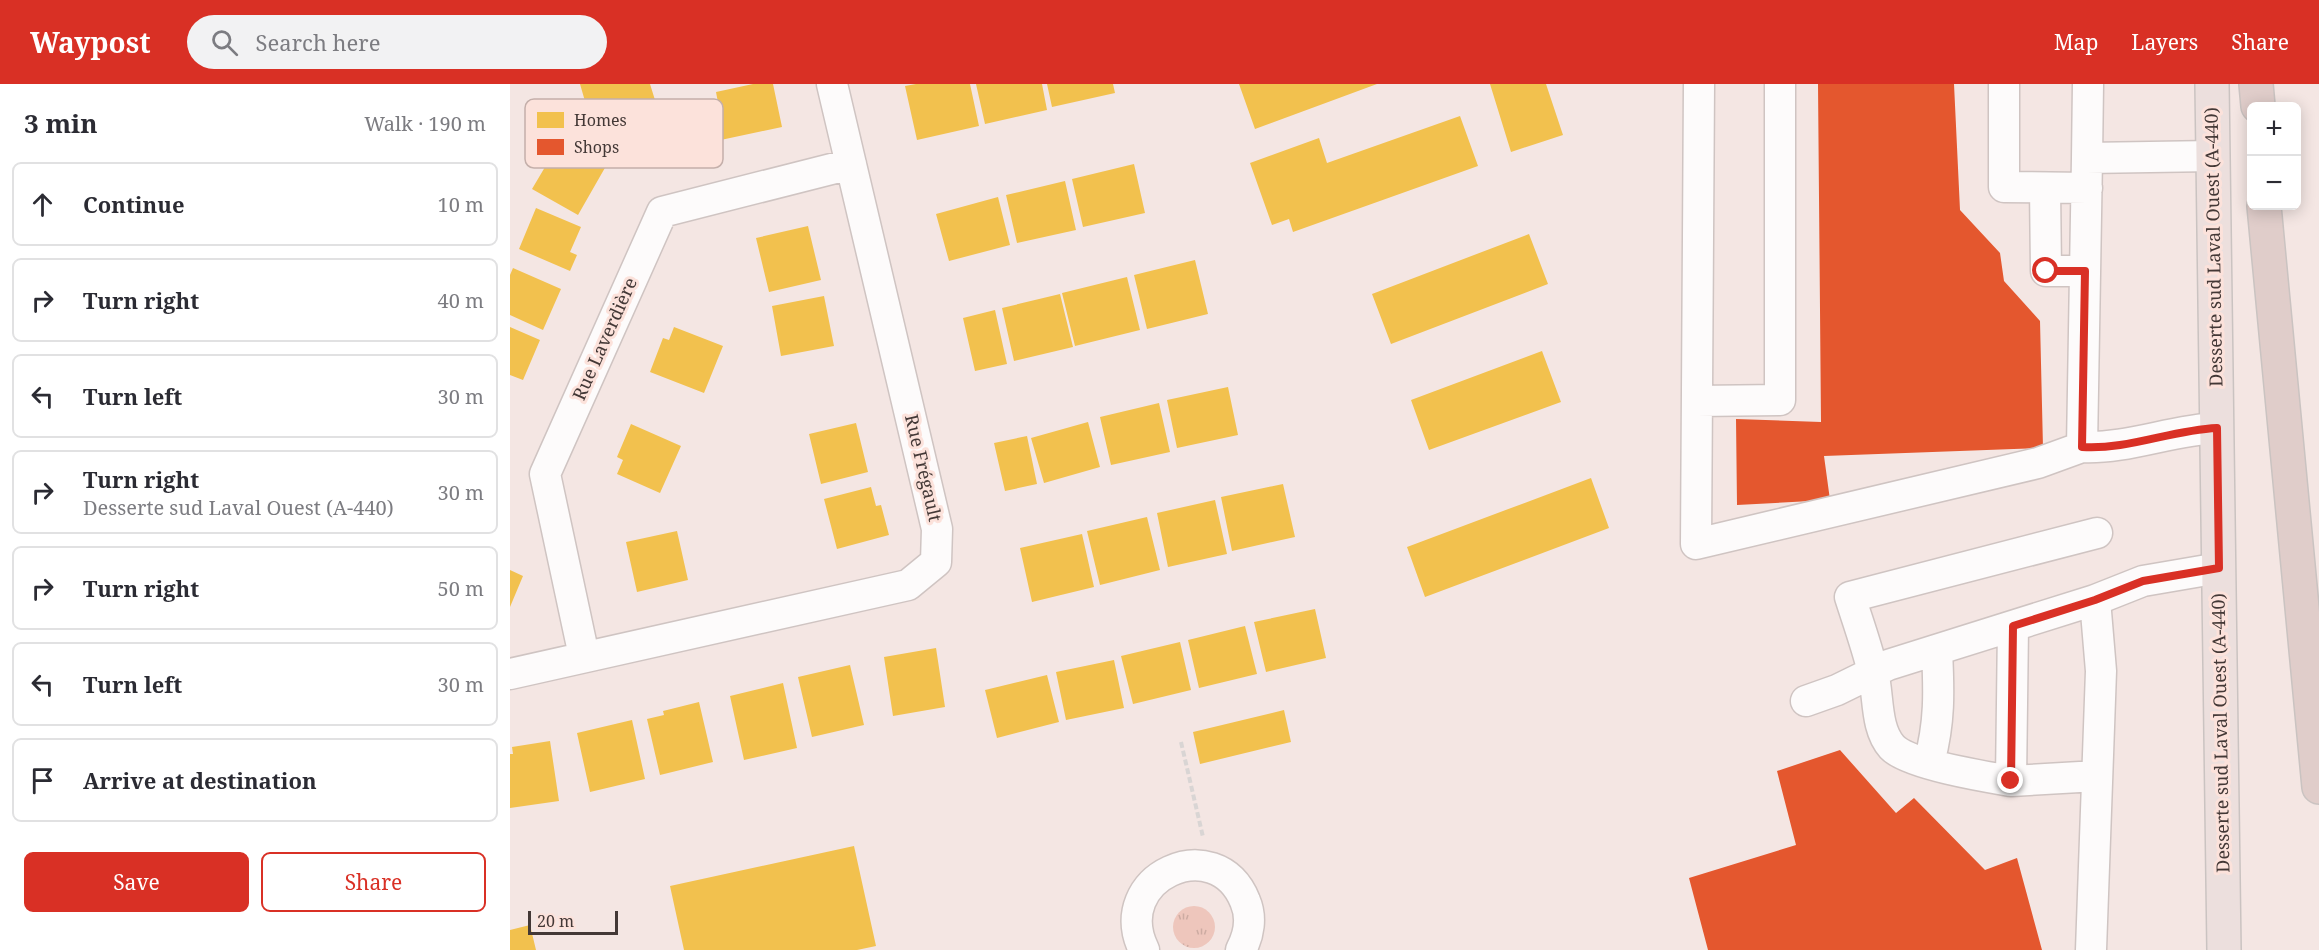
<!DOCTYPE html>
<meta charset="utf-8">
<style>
body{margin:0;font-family:"Noto Serif",serif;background:#f2f2f3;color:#2b2b33}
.controls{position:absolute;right:18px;top:18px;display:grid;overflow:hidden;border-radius:9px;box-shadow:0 3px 15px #0003}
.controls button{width:54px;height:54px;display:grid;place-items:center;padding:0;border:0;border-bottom:2px solid #e1e1e2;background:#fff;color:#2b2b33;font:30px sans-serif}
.scale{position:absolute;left:18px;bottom:15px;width:90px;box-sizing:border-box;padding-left:6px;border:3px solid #433836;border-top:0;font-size:16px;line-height:21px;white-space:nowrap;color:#433836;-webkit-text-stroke:4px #fce2db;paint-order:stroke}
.stop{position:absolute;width:18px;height:18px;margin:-14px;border:4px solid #d93025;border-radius:50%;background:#fff}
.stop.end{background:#d93025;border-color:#fff;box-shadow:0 2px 6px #0008}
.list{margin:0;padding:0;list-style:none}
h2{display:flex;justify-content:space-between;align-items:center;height:78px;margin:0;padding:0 24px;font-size:26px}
h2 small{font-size:20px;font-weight:400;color:#7c7c81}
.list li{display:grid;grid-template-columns:39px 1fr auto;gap:18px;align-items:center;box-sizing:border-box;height:84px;margin:0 12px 12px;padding:0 12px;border:2px solid #e1e1e2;border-radius:9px}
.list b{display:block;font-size:22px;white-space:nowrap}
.list p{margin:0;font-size:20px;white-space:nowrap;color:#7c7c81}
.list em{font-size:20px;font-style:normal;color:#7c7c81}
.actions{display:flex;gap:12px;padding:18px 24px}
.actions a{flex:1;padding:14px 0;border:2px solid #d93025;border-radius:9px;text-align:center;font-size:21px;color:#d93025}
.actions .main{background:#d93025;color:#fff}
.icon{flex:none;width:33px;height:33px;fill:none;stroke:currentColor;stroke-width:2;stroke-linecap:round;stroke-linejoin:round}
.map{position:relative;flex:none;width:1809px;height:866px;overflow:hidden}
header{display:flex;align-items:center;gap:36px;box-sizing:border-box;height:84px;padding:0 30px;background:#d93025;color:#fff}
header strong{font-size:28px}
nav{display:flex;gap:33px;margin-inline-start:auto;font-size:21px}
.search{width:420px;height:54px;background:#f2f2f3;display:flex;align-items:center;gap:15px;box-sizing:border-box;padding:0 21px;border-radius:33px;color:#7c7c81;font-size:22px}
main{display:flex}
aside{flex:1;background:#fff}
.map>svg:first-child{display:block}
.grass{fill:url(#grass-tufts)}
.homes{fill:#f2c14e}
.shops{fill:#e4572e}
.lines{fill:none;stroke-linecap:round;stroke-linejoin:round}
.minor-casing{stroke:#cfc4c2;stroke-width:33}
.major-casing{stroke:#cac3c1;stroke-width:36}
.highway-casing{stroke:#cac3c1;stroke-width:36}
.path{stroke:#d9d5d4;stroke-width:4;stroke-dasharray:6 3;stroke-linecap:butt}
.minor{stroke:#fdfbfb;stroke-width:30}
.major{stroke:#ecdfdd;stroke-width:33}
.highway{stroke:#e0cdca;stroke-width:33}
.route{stroke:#d93025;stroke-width:8}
.labels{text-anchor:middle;stroke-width:6;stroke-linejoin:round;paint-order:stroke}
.street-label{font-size:18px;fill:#433836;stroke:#fce2db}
.key{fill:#fce2db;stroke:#c4afaa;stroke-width:1.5}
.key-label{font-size:16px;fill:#433836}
</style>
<header>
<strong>Waypost</strong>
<div class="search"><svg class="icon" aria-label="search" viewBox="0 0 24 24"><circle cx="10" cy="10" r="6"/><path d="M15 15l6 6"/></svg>Search here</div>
<nav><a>Map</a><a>Layers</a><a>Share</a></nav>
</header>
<main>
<aside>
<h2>3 min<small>Walk · 190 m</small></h2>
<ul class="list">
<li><svg class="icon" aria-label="ahead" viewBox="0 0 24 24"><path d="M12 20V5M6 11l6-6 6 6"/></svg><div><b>Continue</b></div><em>10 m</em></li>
<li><svg class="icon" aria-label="right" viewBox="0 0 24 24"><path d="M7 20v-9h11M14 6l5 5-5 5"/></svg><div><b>Turn right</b></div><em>40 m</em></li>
<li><svg class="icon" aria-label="left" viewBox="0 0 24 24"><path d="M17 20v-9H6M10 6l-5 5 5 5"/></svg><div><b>Turn left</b></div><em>30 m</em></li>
<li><svg class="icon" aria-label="right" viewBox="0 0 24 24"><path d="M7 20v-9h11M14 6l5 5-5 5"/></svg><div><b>Turn right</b><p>Desserte sud Laval Ouest (A-440)</p></div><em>30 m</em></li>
<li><svg class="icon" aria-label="right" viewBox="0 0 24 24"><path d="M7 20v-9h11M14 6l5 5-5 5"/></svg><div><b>Turn right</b></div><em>50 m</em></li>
<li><svg class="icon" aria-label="left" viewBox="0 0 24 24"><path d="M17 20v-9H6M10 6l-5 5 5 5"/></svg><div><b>Turn left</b></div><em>30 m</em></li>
<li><svg class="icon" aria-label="arrive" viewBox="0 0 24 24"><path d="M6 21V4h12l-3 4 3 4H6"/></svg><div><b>Arrive at destination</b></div></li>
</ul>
<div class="actions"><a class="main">Save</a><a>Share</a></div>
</aside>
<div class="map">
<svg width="1809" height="866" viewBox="0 0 1809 866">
<defs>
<pattern id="grass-tufts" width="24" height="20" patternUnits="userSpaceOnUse" patternTransform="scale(1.5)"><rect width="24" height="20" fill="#eec6bc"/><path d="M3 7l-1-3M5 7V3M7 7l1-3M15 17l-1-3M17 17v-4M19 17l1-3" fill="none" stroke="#cdaba2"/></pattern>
</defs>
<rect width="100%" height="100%" fill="#f4e6e3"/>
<path class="grass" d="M663 843a21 21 0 1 1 42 0a21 21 0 1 1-42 0Z"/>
<path class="homes" d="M70,0H140L154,45L128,53L126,44L105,51L107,57L88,62Z
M243,0H263L272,43L206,57L200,32L210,29L206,8Z
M406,0H460L469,42L407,56L395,2Z
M466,0H532L537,26L475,40Z
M537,0H603L605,9L542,23Z
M729,0H867L745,45Z
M980,0H1036L1053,51L1001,68Z
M950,32L968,82L783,148L779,135L762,141L740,79L809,54L817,79Z
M51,56L96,82L68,131L22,105Z
M624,80L635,129L573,143L562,95Z
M555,97L566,146L507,159L496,111Z
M488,113L500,161L439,177L426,130Z
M26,124L71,143L60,168L67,171L60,187L9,165Z
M298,142L311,196L259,208L246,154Z
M1019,150L1038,200L881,260L862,210Z
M685,176L698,230L637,245L624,191Z
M3,184L51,205L33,246L0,231V191Z
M617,193L630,246L565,262L552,209Z
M550,210L563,263L504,277L492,224Z
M314,212L324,262L271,272L262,222Z
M485,226L497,280L465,287L453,234Z
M0,243L30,256L13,296L0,291Z
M164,243L213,262L194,309L140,288L153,254L159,256Z
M1032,267L1051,318L919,366L901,316Z
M718,303L728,351L667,364L657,316Z
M649,319L660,368L601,381L590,333Z
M578,338L590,383L534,399L521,354Z
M346,339L358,388L311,400L299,350Z
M121,340L171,362L150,409L107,390L113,376L107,373Z
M517,352L527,400L495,407L484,359Z
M1081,394L1099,444L915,513L897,463Z
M773,400L785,453L722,467L711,413Z
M361,403L366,422L371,421L379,451L327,465L314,415Z
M705,416L717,470L658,483L647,429Z
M637,433L650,486L590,501L577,447Z
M167,447L178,496L127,508L116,458Z
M572,450L584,503L522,518L510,464Z
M0,486L13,492L0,523Z
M805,525L816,574L756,588L744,538Z
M735,542L747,590L689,604L678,556Z
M670,558L681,606L623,620L611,572Z
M426,564L435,623L383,632L374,573Z
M604,576L614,624L556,636L546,588Z
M340,581L354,641L302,653L288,593Z
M537,591L549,638L487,654L475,606Z
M273,599L287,664L234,676L220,612Z
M189,618L203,678L150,691L137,635L154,631L153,627Z
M774,626L781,658L690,680L683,648Z
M122,636L135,695L80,708L67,649Z
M40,657L49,717L0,724V670H3L2,663Z
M344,762L366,862L347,866H174L160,802Z
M20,841L26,866H0V846Z"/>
<path class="shops" d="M1308,0H1444L1450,126L1490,169L1494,197L1530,237L1533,364L1314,372L1320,416L1227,421L1226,335L1311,338Z
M1330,666L1386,729L1404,714L1475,786L1507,774L1532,866H1198L1179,794L1286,761L1267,687Z"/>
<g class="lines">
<g class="minor-casing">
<path id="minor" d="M1189,0L1186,460L1528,379L1572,363
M1494,0V103L1577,104
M1703,72L1577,74L1572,363C1618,365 1661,346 1707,344
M1577,74L1578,0
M1535,104L1536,187H1575
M1187,317L1270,316V0
M1503,542L1501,697L1587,692
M74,572L35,390L152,128L341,80
M0,590L398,501L426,478L427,445L322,0
M1296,617L1327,606L1378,581L1585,516
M1419,679C1430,638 1429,608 1427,566
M1501,697C1477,693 1398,680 1382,663C1365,644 1369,612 1363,588C1357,563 1348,538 1340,513L1587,449
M634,866C598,793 706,745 735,817C742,833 739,851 731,866
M1581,866L1591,587L1585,516L1633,497L1709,484"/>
</g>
<g class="major-casing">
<path id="major" d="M1702,0L1714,866"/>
</g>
<g class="highway-casing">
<path id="highway" d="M1746,0L1748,22
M1754,122L1809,703"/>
</g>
<path class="path" d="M671,658L693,753"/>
<use href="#minor" class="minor"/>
<use href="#major" class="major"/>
<use href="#highway" class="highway"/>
</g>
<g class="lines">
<path class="route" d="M1501,697L1503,542L1585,516L1633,497L1709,484L1707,344C1661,346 1618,366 1572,363L1575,187H1536"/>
</g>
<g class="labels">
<g class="street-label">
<text transform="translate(1704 163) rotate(-91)" y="6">Desserte sud Laval Ouest (A-440)</text>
<text transform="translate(95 255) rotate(-66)" y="6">Rue Laverdière</text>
<text transform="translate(413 384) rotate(77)" y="6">Rue Frégault</text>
<text transform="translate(1711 649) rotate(-91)" y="6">Desserte sud Laval Ouest (A-440)</text>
</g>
</g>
<rect x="15" y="15" width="198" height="69" rx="9" class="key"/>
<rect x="27" y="28" width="27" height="16" fill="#f2c14e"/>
<rect x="27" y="55" width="27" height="16" fill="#e4572e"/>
<g class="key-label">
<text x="64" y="42">Homes</text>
<text x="64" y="69">Shops</text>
</g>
</svg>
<div class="controls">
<button>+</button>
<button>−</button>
</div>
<div class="scale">20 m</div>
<div class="stop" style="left:1536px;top:187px"></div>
<div class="stop end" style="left:1501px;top:697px"></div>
</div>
</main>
